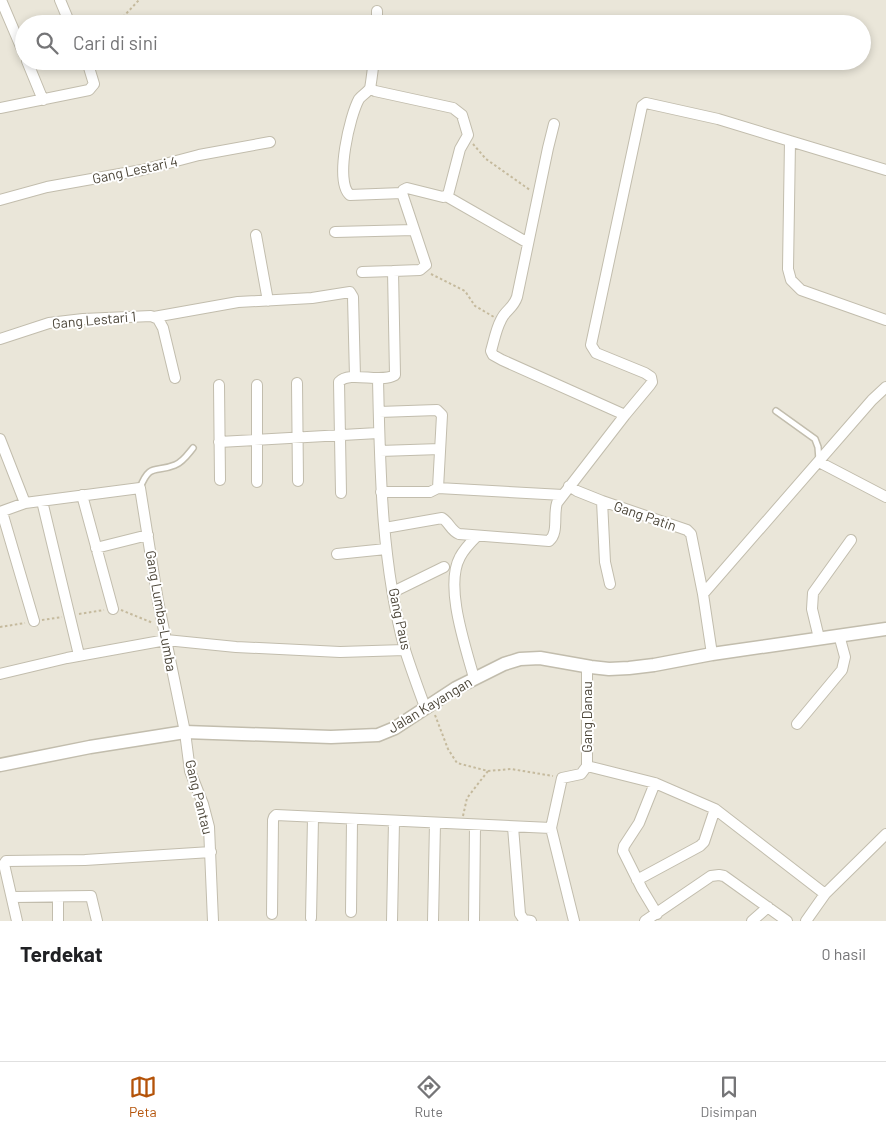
<!DOCTYPE html>
<html lang="id">
<style>
body{margin:0;font-family:Barlow,sans-serif;background:#f6f6f6;color:#202124}
.list{margin:0;padding:0;list-style:none}
h2{display:flex;justify-content:space-between;align-items:center;height:65px;margin:0;padding:0 20px;font-size:21px}
h2 small{font-size:16px;font-weight:400;color:#757577}
.icon{flex:none;width:28px;height:28px;fill:none;stroke:currentColor;stroke-width:2;stroke-linecap:round;stroke-linejoin:round}
.map{position:relative;flex:none;width:886px;height:921px;overflow:hidden}
.search{position:absolute;background:#fff;box-shadow:0 2px 8px #0003;left:15px;right:15px;top:15px;height:55px;display:flex;align-items:center;gap:12px;box-sizing:border-box;padding:0 18px;border-radius:28px;color:#757577;font-size:19px}
.sheet{height:140px;background:#fff}
nav{display:flex;justify-content:space-around;align-items:center;box-sizing:border-box;height:70px;border-top:1px solid #e0e0e0;background:#fff;font-size:14px;color:#757577}
nav a{display:grid;justify-items:center;gap:2px}
nav .on{color:#b45309}
.map>svg:first-child{display:block}
.residential{fill:#eae6d9;fill-rule:evenodd}
.lines{fill:none;stroke-linecap:round;stroke-linejoin:round}
.service-casing{stroke:#c2bdad;stroke-width:8}
.minor-casing{stroke:#c2bdad;stroke-width:12}
.tertiary-casing{stroke:#c2bdad;stroke-width:15}
.path{stroke:#c5ba9d;stroke-width:2;stroke-dasharray:2.5 2.5;stroke-linecap:butt}
.service{stroke:#fff;stroke-width:5}
.minor{stroke:#fff;stroke-width:10}
.tertiary{stroke:#fff;stroke-width:12}
.labels{text-anchor:middle;stroke-width:4;stroke-linejoin:round;paint-order:stroke}
.street-label{font-size:14px;fill:#4b4538;stroke:#fff}
</style>
<div class="map">
<svg width="886" height="921" viewBox="0 0 886 921">
<rect width="100%" height="100%" fill="#f6f4eb"/>
<path class="residential" d="M0,0H886V921H0ZM24,24H862V61H24Z"/>
<g class="lines">
<g class="service-casing">
<path id="service" d="M118,24L119,21
M776,411L815,439L818,447L819,460
M140,488C150,462 156,473 175,465C183,462 188,454 193,448"/>
</g>
<g class="minor-casing">
<path id="minor" d="M1,0L24,54
M60,0L70,24
M377,24V11
M27,61L43,100
M374,61C373,66 371,85 370,88C368,92 362,95 359,99C350,115 334,182 350,195L402,193
M0,108L89,90L94,84L87,61
M790,141L886,170
M446,196L528,243
M0,200L47,187L142,170L199,155L270,142
M335,232L414,230
M256,235L268,301
M362,272L393,271
M154,317L238,302L312,298L350,292L353,297L355,377
M0,339L49,323L83,319L151,316L158,319L163,328L175,378
M378,379C380,469 381,562 405,650C411,669 418,688 425,707
M297,383L298,481
M219,385L220,480
M257,385V482
M379,412L437,410L442,415L438,488L430,492H381
M625,415L650,385L652,382L651,377L645,373L596,353L591,345L642,106L646,103L718,119L790,141L788,269L791,280L801,290L886,320
M0,439L25,503
M219,442L378,433
M380,451L440,449
M819,462L886,497
M569,486L577,491L602,501L687,530L691,534L703,594L712,654
M438,488L563,495
M341,493L339,382C350,370 380,384 395,375L393,271L420,270L426,265L402,193L403,190L407,188L443,197L448,195L460,149L468,135L462,115L453,108L375,91L370,88
M82,495L113,609
M42,501L79,655
M602,501L605,562L610,584
M0,512L25,503L140,488L158,601L185,732L190,771L203,804L209,827L213,921
M2,512L34,621
M385,528L442,518C449,522 451,531 459,534L549,541C559,533 553,515 557,503L625,415L502,360L493,355L491,351C494,341 496,329 501,320C505,310 513,309 517,297L548,148L554,124
M96,548L148,535
M337,554L386,549
M393,592L444,567
M703,594L872,400L886,387
M819,638L812,609L813,593L851,540
M0,674L67,658L166,640L236,647L340,652L405,650
M474,678C466,648 444,586 460,557C464,549 471,542 477,536
M797,724L842,670L845,657L839,635
M587,766L655,783L715,809L825,894
M587,766V667
M655,783L639,823L624,846L623,851L642,889L657,914
M513,827L520,914L524,920L531,921
M637,880L700,846L704,842L715,809
M13,897L91,896L97,921
M351,912L352,820
M272,914L273,820L274,817L276,815L551,828
M311,918L313,818
M17,921L4,864L6,861L85,860L211,852
M58,921V897
M392,921L394,821
M433,921L435,823
M474,921L475,825
M574,921L551,828L562,778L581,774L587,766
M645,921L711,876L719,875L724,876L787,921
M752,921L768,907
M806,921L825,894L886,834"/>
</g>
<g class="tertiary-casing">
<path id="tertiary" d="M0,765L90,747L185,732L331,737L378,735L395,728L456,688L504,664L520,659L540,658L591,667L609,669L629,668L654,665L712,654L886,629"/>
</g>
<path class="path" d="M123,17L139,0
M473,144L486,159L530,190
M431,274L465,291L475,306L494,317
M121,610L153,623
M79,614L104,610
M42,620L62,617
M0,627L25,623
M435,715L448,749L457,763L488,771L511,769L553,776
M463,816L467,798L488,771"/>
<use href="#service" class="service"/>
<use href="#minor" class="minor"/>
<use href="#tertiary" class="tertiary"/>
</g>
<g class="labels">
<g class="street-label">
<text transform="translate(135 170) rotate(-12)" y="5">Gang Lestari 4</text>
<text transform="translate(94 320) rotate(-5)" y="5">Gang Lestari 1</text>
<text transform="translate(645 516) rotate(19)" y="5">Gang Patin</text>
<text transform="translate(161 611) rotate(80)" y="5">Gang Lumba-Lumba</text>
<text transform="translate(400 619) rotate(78)" y="5">Gang Paus</text>
<text transform="translate(430 705) rotate(-31)" y="5">Jalan Kayangan</text>
<text transform="translate(587 717) rotate(-90)" y="5">Gang Danau</text>
<text transform="translate(199 797) rotate(76)" y="5">Gang Pantau</text>
</g>
</g>
</svg>
<div class="search"><svg class="icon" aria-label="search" viewBox="0 0 24 24"><circle cx="10" cy="10" r="6"/><path d="M15 15l6 6"/></svg>Cari di sini</div>
</div>
<section class="sheet">
<h2>Terdekat<small>0 hasil</small></h2>
<ul class="list">
</ul>
</section>
<nav>
<a class="on"><svg class="icon" aria-label="map" viewBox="0 0 24 24"><path d="M3 6l6-2 6 2 6-2v14l-6 2-6-2-6 2zM9 4v14M15 6v14"/></svg>Peta</a>
<a><svg class="icon" aria-label="directions" viewBox="0 0 24 24"><path d="M12 3l9 9-9 9-9-9zM9 14v-3h6M13 9l2 2-2 2"/></svg>Rute</a>
<a><svg class="icon" aria-label="saved" viewBox="0 0 24 24"><path d="M7 4h10v16l-5-4-5 4z"/></svg>Disimpan</a>
</nav>
